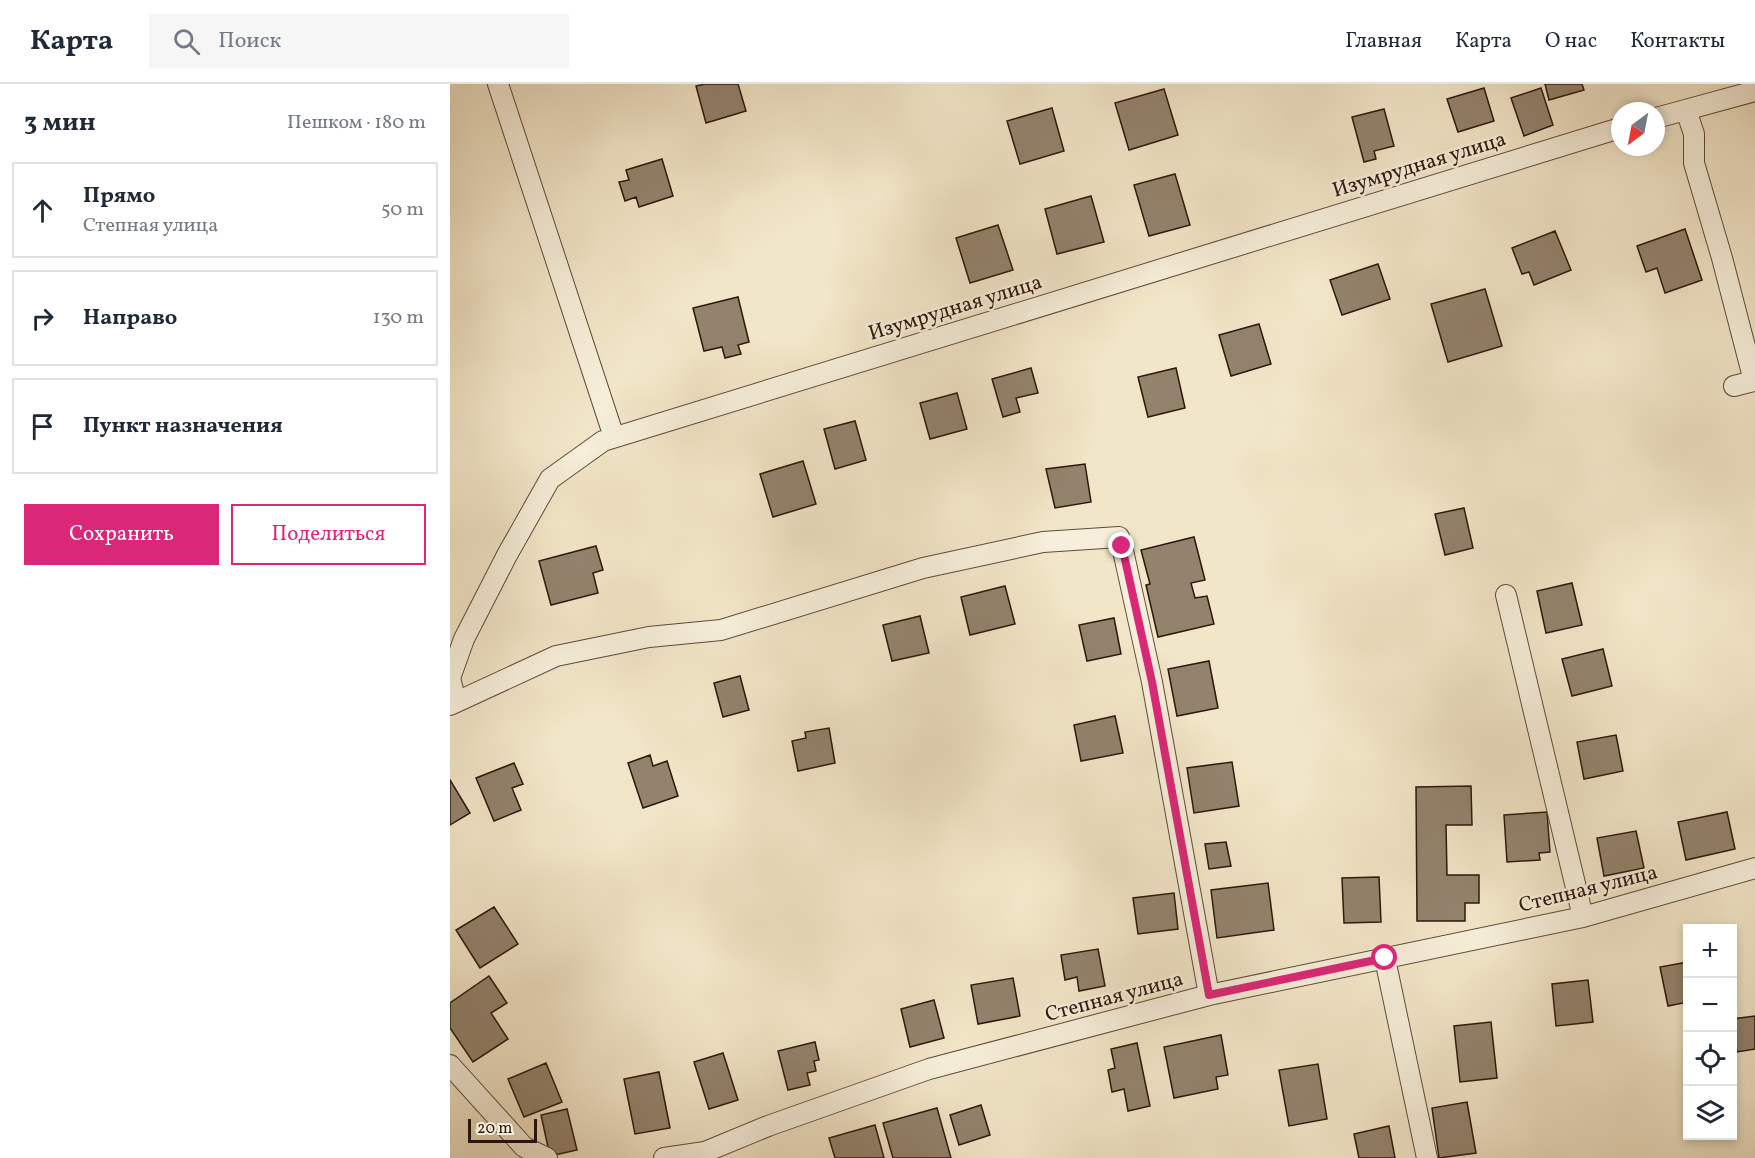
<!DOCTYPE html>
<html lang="ru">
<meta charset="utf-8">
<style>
body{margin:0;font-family:Vollkorn,serif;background:#f6f6f7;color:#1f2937}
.controls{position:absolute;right:18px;bottom:18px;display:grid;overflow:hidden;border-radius:0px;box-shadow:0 3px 9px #0003}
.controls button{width:54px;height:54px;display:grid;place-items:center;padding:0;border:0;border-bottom:2px solid #e0e1e3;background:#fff;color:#1f2937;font:30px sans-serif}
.compass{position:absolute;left:1161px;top:18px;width:54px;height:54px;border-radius:50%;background:#fff;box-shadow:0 3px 9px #0003;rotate:212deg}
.scale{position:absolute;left:18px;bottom:15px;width:69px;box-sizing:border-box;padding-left:6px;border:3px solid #2d170b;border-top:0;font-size:16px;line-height:21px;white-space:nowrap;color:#2d170b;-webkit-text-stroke:4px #f7efdb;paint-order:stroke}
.stop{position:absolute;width:18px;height:18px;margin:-14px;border:4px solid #db2777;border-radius:50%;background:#fff}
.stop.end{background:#db2777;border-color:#fff;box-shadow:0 2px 6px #0008}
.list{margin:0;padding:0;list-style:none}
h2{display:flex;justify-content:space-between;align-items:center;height:78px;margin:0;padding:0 24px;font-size:26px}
h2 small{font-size:20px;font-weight:400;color:#747a83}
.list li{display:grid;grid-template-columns:39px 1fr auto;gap:18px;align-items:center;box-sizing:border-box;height:96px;margin:0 12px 12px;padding:0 12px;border:2px solid #e0e1e3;border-radius:0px}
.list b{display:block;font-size:22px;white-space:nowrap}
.list p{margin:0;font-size:20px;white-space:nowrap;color:#747a83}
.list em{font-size:20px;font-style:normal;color:#747a83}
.actions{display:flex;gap:12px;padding:18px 24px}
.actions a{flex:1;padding:14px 0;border:2px solid #db2777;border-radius:0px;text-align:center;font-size:21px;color:#db2777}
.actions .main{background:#db2777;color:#fff}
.icon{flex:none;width:33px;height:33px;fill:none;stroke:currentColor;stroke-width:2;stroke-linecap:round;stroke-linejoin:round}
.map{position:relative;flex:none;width:1305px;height:1074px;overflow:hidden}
header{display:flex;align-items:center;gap:36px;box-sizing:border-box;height:84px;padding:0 30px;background:#fff;border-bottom:2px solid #e0e1e3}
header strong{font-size:28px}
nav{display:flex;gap:33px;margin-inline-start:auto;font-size:21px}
.search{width:420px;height:54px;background:#f6f6f7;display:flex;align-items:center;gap:15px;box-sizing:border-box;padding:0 21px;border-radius:0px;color:#747a83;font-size:22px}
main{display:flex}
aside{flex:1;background:#fff}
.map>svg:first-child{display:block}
.building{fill:#93836d;stroke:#2d170b;stroke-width:1.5}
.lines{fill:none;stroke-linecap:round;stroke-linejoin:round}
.street-casing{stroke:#5e4b3a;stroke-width:22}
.street{stroke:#f7efdb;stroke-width:20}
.route{stroke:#db2777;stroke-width:8}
.labels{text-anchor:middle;stroke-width:5;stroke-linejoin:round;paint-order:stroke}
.street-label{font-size:21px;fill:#2d170b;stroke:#f7efdb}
</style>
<header>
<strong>Карта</strong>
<div class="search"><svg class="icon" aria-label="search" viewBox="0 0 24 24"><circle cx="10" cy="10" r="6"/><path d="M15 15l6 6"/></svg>Поиск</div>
<nav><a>Главная</a><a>Карта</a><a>О нас</a><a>Контакты</a></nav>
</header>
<main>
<aside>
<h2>3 мин<small>Пешком · 180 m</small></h2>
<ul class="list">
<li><svg class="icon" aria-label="ahead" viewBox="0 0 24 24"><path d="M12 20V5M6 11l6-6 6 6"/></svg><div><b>Прямо</b><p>Степная улица</p></div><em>50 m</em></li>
<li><svg class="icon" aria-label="right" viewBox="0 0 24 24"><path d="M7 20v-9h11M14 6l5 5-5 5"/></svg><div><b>Направо</b></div><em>130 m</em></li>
<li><svg class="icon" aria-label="arrive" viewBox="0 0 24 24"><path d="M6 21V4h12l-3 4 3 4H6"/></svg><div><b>Пункт назначения</b></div></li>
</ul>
<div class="actions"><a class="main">Сохранить</a><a>Поделиться</a></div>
</aside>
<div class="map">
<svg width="1305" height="1074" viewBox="0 0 1305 1074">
<rect width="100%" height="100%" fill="#f2e6c8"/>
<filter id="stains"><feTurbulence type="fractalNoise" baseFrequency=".00333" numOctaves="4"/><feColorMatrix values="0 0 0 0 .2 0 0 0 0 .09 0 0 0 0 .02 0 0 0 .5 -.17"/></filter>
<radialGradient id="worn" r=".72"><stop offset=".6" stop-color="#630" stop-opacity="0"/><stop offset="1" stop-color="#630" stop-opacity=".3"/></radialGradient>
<path class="building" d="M255,0H288L296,27L256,39L246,2Z
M1095,0H1132L1134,6L1099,16Z
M1034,4L1044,37L1008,48L997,15Z
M1091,4L1103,41L1074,52L1061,14Z
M714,5L728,51L679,66L665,19Z
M602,24L614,67L570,80L557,37Z
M934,25L944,62L924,67L926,75L914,78L902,33Z
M212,75L223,112L189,123L186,113L175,117L169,98L179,96L176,86Z
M725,90L740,141L699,152L684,101Z
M641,112L654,158L607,170L595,125Z
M548,141L563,186L520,199L506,154Z
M1235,145L1252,196L1215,209L1207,184L1196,188L1187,162Z
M1105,147L1121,186L1084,201L1079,188L1072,190L1062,164Z
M928,180L940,215L892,231L880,196Z
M1035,205L1052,262L998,278L981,220Z
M288,213L299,258L288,261L291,270L275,274L272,263L254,267L243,224Z
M809,240L821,280L781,292L769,251Z
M581,284L588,309L566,314L570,328L553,333L542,295Z
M726,284L735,324L698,333L688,293Z
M507,309L517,345L480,355L470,319Z
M405,337L416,376L385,385L374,345Z
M353,377L366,420L323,433L310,390Z
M635,380L641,418L605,424L596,385Z
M1014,424L1023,464L995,471L985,430Z
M744,453L755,496L741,499L745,514L757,512L764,540L708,553L696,501L700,500L691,466Z
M146,462L153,486L143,489L148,509L101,521L89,477Z
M1122,499L1132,541L1096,549L1087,507Z
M555,502L565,540L520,551L511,513Z
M470,532L479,569L442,577L433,541Z
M664,534L671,570L637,577L629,541Z
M1153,565L1162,602L1122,612L1112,575Z
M759,577L768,624L727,632L718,585Z
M290,592L299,626L273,633L264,599Z
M665,632L673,669L631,677L624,641Z
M379,644L385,679L348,687L342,657L356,654L355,648Z
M1166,651L1173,687L1134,695L1127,658Z
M200,671L203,682L217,677L228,712L193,724L178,679Z
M782,678L789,722L744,729L737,684Z
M64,679L73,700L62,704L71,726L44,737L26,694Z
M0,696L20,729L0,741Z
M1021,702L1022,741H996L997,791H1029V819H1015V837H967L966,703Z
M1097,728L1100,768L1089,769L1090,776L1057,778L1054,731Z
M1277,728L1285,765L1236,776L1228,738Z
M1186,747L1194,784L1154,792L1147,754Z
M776,758L781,782L759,785L755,760Z
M929,793L931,838L894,839L892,794Z
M818,799L824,846L767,854L761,806Z
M724,809L728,845L688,850L683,814Z
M44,823L68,860L30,884L6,846Z
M648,865L655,902L629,907L627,893L615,896L611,871Z
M1238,878V918L1218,922L1210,883Z
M39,892L57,919L41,929L58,955L23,978L0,944V919Z
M563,894L570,932L528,940L521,901Z
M1138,896L1143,938L1106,942L1102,900Z
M484,916L494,954L460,963L451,925Z
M1305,932V965L1287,968L1282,935Z
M1041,938L1047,994L1010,998L1004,942Z
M771,951L778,991L766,993L768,1005L724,1014L714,963Z
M365,958L369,976L364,977L366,987L357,989L360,1001L338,1006L328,967Z
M687,959L700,1022L678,1027L674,1005L662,1008L658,986L665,984L661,965Z
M273,969L288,1016L259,1025L244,978Z
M96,979L112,1018L74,1033L58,995Z
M868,980L877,1035L839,1042L829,986Z
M209,988L220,1044L185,1050L174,995Z
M1017,1018L1026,1069L989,1074L982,1024Z
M531,1021L540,1051L509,1061L500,1031Z
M487,1024L501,1074H443L433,1039Z
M117,1025L127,1066L100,1072L91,1031Z
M425,1041L434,1074H385L379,1054Z
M939,1042L945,1074H909L904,1050Z"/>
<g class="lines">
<g class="street-casing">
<path id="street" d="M48,0L164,353
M1236,26L1244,50V79L1272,174L1304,297L1284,302
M1206,34L1305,7
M672,462L702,598L759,911
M1056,511L1133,833
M6,618L0,594L14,555L57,471L100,395L153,357L1170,44
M0,621L106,572L199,553L271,546L473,484L593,458L669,453
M935,875L977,1074
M0,981L74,1063L97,1074
M214,1074L255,1068L318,1042L479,985L759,911L1133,833L1305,784"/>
</g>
<use href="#street" class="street"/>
</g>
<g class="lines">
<path class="route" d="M672,462L702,598L759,911L935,874"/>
</g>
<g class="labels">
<g class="street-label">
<text transform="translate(969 80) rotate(-17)" y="7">Изумрудная улица</text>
<text transform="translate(505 223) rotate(-17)" y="7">Изумрудная улица</text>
<text transform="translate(1138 804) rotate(-14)" y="7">Степная улица</text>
<text transform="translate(664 912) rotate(-15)" y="7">Степная улица</text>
</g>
</g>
<rect width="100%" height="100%" filter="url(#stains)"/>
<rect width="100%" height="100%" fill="url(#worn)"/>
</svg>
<div class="controls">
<button>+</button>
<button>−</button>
<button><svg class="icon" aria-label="locate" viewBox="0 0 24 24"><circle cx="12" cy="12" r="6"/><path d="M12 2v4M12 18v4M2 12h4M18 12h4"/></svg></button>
<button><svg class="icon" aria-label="layers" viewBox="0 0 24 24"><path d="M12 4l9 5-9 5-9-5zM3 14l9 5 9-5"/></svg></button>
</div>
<svg class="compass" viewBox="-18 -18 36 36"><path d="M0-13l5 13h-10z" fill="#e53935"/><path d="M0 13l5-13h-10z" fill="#747a83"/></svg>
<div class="scale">20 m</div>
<div class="stop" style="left:935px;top:874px"></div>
<div class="stop end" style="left:672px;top:462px"></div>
</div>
</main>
